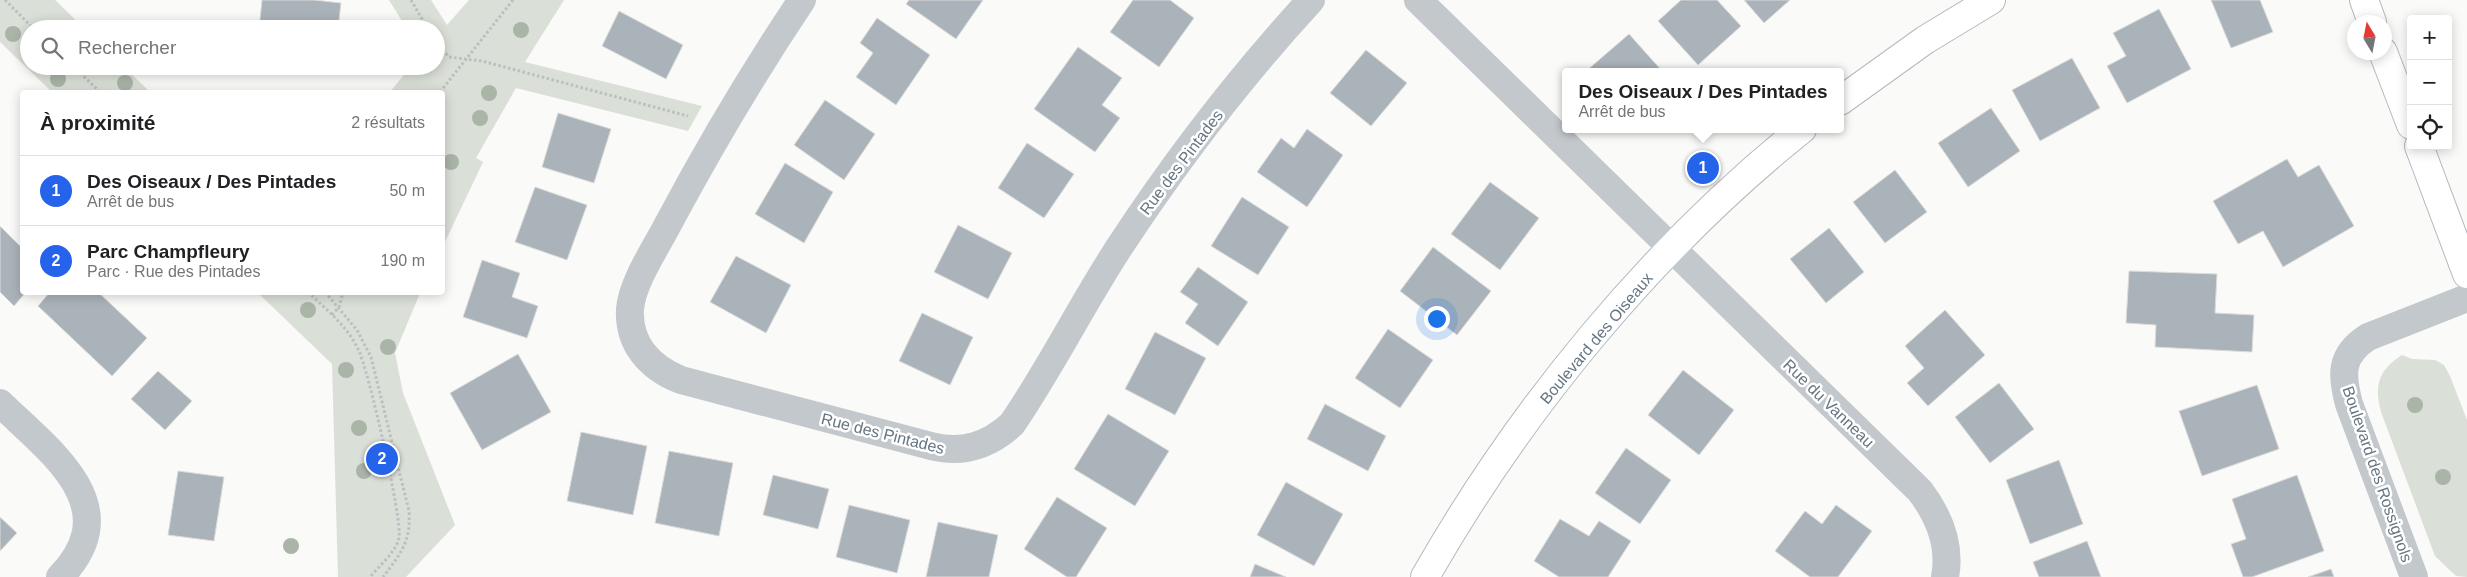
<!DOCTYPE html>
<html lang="fr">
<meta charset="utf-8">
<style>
body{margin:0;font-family:Helvetica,sans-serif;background:#f6f6f6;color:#202124}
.controls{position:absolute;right:15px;top:15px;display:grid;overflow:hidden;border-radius:5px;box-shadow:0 2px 12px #0003}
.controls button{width:45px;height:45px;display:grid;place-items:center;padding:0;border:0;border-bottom:1px solid #e0e0e0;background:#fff;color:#202124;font:25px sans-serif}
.compass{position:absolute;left:2347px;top:15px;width:45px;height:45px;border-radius:50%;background:#fff;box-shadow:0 2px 12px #0003;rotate:350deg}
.you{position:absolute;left:1436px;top:318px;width:18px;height:18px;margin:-12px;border:4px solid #fff;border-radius:50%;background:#1a73e8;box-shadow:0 0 0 8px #1a73e833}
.badge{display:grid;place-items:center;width:32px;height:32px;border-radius:50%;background:#2563eb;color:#fff;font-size:16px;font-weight:700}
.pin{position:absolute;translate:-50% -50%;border:2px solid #fff;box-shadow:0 1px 5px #0006}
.popup{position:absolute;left:1562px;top:68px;width:282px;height:65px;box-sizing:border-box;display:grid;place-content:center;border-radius:5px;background:#fff;filter:drop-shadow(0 1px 4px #0005);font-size:16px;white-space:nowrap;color:#757577}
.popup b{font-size:19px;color:#202124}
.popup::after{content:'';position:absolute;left:50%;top:100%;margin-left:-10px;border:10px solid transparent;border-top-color:#fff}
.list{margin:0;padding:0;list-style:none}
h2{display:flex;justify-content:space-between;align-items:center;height:65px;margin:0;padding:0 20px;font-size:21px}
h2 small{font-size:16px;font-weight:400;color:#757577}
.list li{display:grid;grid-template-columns:32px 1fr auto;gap:15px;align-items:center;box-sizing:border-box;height:70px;padding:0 20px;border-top:1px solid #e0e0e0}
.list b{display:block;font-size:19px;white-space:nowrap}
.list p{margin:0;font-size:16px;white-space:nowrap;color:#757577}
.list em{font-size:16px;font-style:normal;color:#757577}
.icon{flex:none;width:28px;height:28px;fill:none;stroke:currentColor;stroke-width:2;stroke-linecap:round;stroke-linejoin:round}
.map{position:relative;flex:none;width:2467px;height:577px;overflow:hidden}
.search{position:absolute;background:#fff;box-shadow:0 2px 12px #0003;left:20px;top:20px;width:425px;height:55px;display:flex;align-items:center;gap:12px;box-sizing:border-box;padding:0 18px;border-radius:28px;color:#757577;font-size:19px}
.panel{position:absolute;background:#fff;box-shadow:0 2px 12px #0003;left:20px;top:90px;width:425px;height:205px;border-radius:5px}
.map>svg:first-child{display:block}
.green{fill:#dadfd7}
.building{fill:#aab3b9;stroke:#dcdcda}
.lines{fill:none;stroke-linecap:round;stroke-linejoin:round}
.secondary-casing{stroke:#b3babf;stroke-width:30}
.path{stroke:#bbbfc2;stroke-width:3;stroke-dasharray:2.5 2.5;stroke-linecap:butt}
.street{stroke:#c3c8cc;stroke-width:28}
.secondary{stroke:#fff;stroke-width:28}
.tree{fill:#aab4a7}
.labels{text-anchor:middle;stroke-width:5;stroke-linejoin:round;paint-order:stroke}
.street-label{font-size:16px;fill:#657683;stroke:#fff}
</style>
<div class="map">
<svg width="2467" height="577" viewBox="0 0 2467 577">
<rect width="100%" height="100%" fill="#fafaf8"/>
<path class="green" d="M0,0H55L85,29H29V66H123L150,92H52L0,42Z
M389,0H431L447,25L469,0H564L525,62L702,106L688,131L516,88L476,158L483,162L443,246L442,92H390L411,66H436V29H407Z
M258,293H420L395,353L403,393L455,525L406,577H338L332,364Z
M2402,355L2412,359L2435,360L2444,365L2450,376L2467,420V577L2456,576L2435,556L2381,412C2374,386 2378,370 2402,355Z"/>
<path class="building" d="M262,0H314L341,3L338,29H259Z
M909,0H983L956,39L906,4Z
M1133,0H1170L1194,18L1159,67L1110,32Z
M1681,0H1717L1741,26L1698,65L1658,21Z
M1744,0H1790L1764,23Z
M2211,0H2260L2273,32L2231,48Z
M2159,9L2191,69L2127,103L2107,66L2126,56L2113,33Z
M619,11L683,45L666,79L602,46Z
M877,18L930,55L896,105L856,77L873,53L860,43Z
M1629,34L1663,72H1585Z
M1078,47L1122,78L1102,105L1120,118L1095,152L1034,109Z
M1366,50L1407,83L1371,126L1330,93Z
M2072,58L2100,108L2040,141L2012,90Z
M825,100L875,134L844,180L794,145Z
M1991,108L2020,151L1968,187L1938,143Z
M558,113L611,129L594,183L542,167Z
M1307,129L1343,155L1307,207L1257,172L1281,138L1294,148Z
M1027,143L1074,174L1044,218L998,188Z
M2287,159L2298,177L2319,165L2354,226L2283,267L2263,231L2238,244L2213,201Z
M785,163L833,192L804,243L755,214Z
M1895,170L1927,212L1885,243L1853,202Z
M1490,182L1539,218L1500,270L1451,234Z
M535,187L587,205L567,260L515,242Z
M1242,197L1289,227L1258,275L1211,246Z
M958,225L1012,253L988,299L934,272Z
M0,226L22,248V292H26L14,306L0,292Z
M1829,228L1864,272L1826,303L1790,259Z
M1433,247L1491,291L1457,335L1400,291Z
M736,256L791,285L766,333L710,302Z
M482,260L520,273L512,297L538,306L527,338L463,317Z
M1198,267L1248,302L1218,346L1185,323L1198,304L1180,292Z
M2129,271L2217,274L2215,313L2254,315L2252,352L2155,347L2156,325L2126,323Z
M50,292H98L147,338L112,376L38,306Z
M1945,310L1985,355L1928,406L1907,383L1924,368L1905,346Z
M922,313L973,337L950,385L899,361Z
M1388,329L1433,360L1400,408L1355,378Z
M1155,332L1206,358L1175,415L1125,389Z
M518,354L551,412L482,450L450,393Z
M1683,370L1734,410L1699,455L1648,415Z
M158,371L192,401L165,430L131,399Z
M1999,383L2034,429L1990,463L1955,417Z
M2257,385L2279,449L2202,476L2179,411Z
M1325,404L1386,436L1368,471L1307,439Z
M1108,414L1169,451L1135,506L1074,469Z
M581,432L647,446L633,515L567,501Z
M1626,448L1671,480L1640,524L1595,493Z
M669,451L733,463L719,536L655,523Z
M2059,460L2083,524L2030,544L2006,480Z
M178,471L224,477L214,541L168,535Z
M773,475L829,489L818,529L763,515Z
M2297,475L2324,551L2252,577H2243L2231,544L2246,539L2232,499Z
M1286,482L1343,514L1314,566L1257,535Z
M1057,497L1107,528L1076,577H1067L1024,549Z
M849,505L910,520L897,573L836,557Z
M1836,505L1872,531L1838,577H1810L1775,551L1805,511L1822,524Z
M0,517L17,533L0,551Z
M1560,519L1589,536L1599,521L1631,541L1608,577H1559L1534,561Z
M938,522L998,535L989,577H926Z
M2087,541L2101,577H2039L2033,562Z
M1255,564L1286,577H1250Z
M2331,569L2334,577H2308Z"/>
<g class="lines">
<g class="secondary-casing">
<path id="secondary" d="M2364,0L2372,22
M2383,52L2411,125
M1840,101L1925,40L1991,0
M2419,146L2467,274
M1425,577C1520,410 1651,250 1802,129"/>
</g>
<path class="path" d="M5,0L34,29
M411,0L428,29
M436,42L449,57L482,61L688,116
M73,66L100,92
M440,92L513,0
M308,292C327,310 347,326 358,349C368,367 403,522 399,538C396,552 379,566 370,577
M325,292L357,330L371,357L409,511C411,542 401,553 383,577
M332,315L339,307L343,292"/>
<path class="street" d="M802,0C753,73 708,149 667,226C655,249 632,283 630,309C628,344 650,368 681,380L931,446C962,454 988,446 1012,424C1051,367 1082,304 1120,246C1175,162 1243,74 1311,0
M1418,0L1920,491C1939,516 1951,545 1945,577
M0,403C49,451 129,506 60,577
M2414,577L2349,404C2341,374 2340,355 2368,337L2467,298"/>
<use href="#secondary" class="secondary"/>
</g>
<g class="tree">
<circle cx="521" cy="30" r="8"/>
<circle cx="13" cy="34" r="8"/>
<circle cx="58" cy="79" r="8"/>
<circle cx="125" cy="83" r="8"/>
<circle cx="489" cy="93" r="8"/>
<circle cx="480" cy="118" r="8"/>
<circle cx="451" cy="162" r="8"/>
<circle cx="308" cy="310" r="8"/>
<circle cx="388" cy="347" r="8"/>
<circle cx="346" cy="370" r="8"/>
<circle cx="2415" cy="405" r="8"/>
<circle cx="359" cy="428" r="8"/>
<circle cx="364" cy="471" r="8"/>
<circle cx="2443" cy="477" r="8"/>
<circle cx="291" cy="546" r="8"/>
</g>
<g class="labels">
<g class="street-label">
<text transform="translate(1181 162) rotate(-53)" y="6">Rue des Pintades</text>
<text transform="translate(1596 338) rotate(-50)" y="6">Boulevard des Oiseaux</text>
<text transform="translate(1829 403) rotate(44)" y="6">Rue du Vanneau</text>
<text transform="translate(883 433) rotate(14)" y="6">Rue des Pintades</text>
<text transform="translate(2378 474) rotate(71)" y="6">Boulevard des Rossignols</text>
</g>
</g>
</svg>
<div class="controls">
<button>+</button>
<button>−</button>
<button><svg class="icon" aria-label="locate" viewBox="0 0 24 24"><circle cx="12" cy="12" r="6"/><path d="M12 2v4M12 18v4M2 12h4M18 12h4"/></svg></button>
</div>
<svg class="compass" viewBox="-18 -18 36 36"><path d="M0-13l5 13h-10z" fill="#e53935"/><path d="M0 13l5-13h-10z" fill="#757577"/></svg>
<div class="you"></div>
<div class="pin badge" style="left:1703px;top:168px">1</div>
<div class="popup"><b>Des Oiseaux / Des Pintades</b>Arrêt de bus</div>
<div class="pin badge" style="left:382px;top:459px">2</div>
<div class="search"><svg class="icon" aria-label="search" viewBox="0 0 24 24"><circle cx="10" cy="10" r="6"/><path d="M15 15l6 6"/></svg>Rechercher</div>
<section class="panel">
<h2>À proximité<small>2 résultats</small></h2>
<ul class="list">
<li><span class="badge">1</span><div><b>Des Oiseaux / Des Pintades</b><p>Arrêt de bus</p></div><em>50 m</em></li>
<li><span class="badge">2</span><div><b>Parc Champfleury</b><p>Parc · Rue des Pintades</p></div><em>190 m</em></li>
</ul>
</section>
</div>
